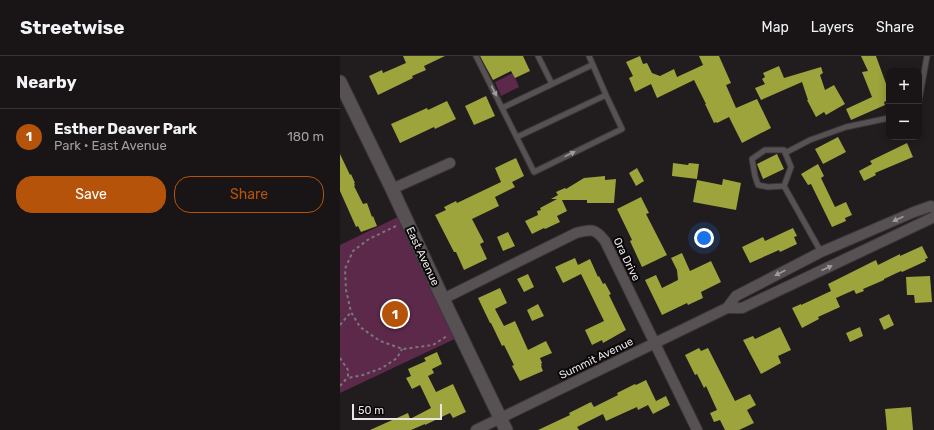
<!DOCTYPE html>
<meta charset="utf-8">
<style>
body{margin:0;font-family:Rubik,sans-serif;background:#262223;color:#f1f3f6}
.controls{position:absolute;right:12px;top:12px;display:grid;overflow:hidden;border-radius:8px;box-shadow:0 2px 10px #0003}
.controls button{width:36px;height:36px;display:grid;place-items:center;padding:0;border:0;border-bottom:1px solid #373435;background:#191516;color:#f1f3f6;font:20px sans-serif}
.scale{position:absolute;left:12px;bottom:10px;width:90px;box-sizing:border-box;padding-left:4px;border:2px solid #e9e5e7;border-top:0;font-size:11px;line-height:14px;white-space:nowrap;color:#e9e5e7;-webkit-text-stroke:3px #090708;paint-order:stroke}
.you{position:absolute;left:364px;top:182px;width:14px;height:14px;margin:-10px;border:3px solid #fff;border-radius:50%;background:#1a73e8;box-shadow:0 0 0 6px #1a73e833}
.badge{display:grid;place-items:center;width:26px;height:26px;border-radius:50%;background:#b45309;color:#fff;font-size:13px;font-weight:700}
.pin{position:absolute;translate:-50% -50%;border:2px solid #fff;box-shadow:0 1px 4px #0006}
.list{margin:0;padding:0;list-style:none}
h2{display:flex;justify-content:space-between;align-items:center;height:52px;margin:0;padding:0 16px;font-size:17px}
h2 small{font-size:13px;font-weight:400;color:#9f9fa1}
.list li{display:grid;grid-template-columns:26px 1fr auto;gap:12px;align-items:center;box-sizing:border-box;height:56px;padding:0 16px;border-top:1px solid #373435}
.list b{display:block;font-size:15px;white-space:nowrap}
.list p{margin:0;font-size:13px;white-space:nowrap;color:#9f9fa1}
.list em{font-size:13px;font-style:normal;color:#9f9fa1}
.actions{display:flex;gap:8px;padding:12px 16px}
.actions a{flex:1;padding:9px 0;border:1px solid #b45309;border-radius:16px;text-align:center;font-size:14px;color:#b45309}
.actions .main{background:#b45309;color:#fff}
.map{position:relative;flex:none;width:594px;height:374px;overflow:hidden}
header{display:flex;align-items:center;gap:24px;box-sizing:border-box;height:56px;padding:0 20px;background:#191516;border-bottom:1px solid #373435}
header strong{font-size:19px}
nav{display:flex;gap:22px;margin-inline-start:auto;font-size:14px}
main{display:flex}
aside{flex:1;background:#191516}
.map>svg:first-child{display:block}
.green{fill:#5c294a}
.building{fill:#9da43c}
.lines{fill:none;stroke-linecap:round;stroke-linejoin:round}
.service-casing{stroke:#3b3739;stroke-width:7}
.minor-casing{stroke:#3b3739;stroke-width:12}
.tertiary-casing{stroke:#3b3739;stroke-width:15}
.path{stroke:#7b7678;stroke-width:2;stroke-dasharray:3 3;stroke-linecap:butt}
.service{stroke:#575154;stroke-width:5}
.minor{stroke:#575154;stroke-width:10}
.tertiary{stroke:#575154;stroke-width:13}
.oneway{fill:#a09b9e}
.labels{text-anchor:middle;stroke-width:4;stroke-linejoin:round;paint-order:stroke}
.street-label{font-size:11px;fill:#e9e5e7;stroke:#090708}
</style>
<header>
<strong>Streetwise</strong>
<nav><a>Map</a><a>Layers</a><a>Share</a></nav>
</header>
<main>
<aside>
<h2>Nearby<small></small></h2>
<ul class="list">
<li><span class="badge">1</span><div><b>Esther Deaver Park</b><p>Park · East Avenue</p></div><em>180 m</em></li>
</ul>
<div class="actions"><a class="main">Save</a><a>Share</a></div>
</aside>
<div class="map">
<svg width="594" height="374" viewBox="0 0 594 374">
<rect width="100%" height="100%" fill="#211c1e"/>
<path class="green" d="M173,17L179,31L161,40L155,26Z
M64,158L121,280L0,337V189Z"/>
<path class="building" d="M63,0H105L84,10L86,14L72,20L73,22L38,39L29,20L42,14L43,17L66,7Z
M140,0H183L190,15L175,22L171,15L153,24Z
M300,0L303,8L307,7L312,17L320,20L334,13L337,21L363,9L359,0H379L391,27L386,29L396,52L417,43L431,72L402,87L389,61L377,67L376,66L374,67L365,48H366L354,24L317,42L311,28L295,36L289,22L293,20L286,6Z
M521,0H536L549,36V44L544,46L545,49L511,64L506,53L532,41L522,16L528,15Z
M439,10L444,22L481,11L483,17L480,19L485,34L494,29L505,48L486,59L484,56L476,61L467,44H468L462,26L421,44L415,32L425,28L422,23L425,21L423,17Z
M146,40L155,60L134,69L125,50Z
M107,45L116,63L95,73L94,71L60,87L51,68L87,52L88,54Z
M498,81L506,96L483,108L475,93Z
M567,87L573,101L535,117L536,119L524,125L519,115L532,108L530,105Z
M0,98L10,119L11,118L15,127H14L15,130H14L23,148L27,147L32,161L33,160L37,170L21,176L18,170L16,171L0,135Z
M437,98L444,113L423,123L417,108Z
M176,102L184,120L172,126L175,131L155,141L159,150L132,163L144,186L140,188L147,203L124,214L116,196H114L95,159L106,154L104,151L116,145L117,147L161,126L155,112Z
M333,107L348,109L349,107L359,108L357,123L332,120Z
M478,108L484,120L481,122L495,151L506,146L512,159L505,162L506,165L492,171L471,128L468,129L461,118Z
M297,112L304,125L296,130L289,117Z
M265,120V124L276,123L274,147H247V144H222L227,155L217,160L220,166L205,173L204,172L192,178L185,165L198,159L197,155L201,154L200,152L217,143H211L218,139L216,136L225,132L226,133L244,122Z
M383,123L401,127L396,154L353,146L357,124L382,129Z
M301,141L309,157L306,158L327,199L302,211L290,185L292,184L277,153Z
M453,172L457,180L454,181L457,188L440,196L439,194L410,207L402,191L423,181L425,185Z
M168,176L175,190L163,195L157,181Z
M582,190L588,202L585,203L586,205L562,216L561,215L544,223V224L523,233L524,235L516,238L514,234L496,242L500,251L478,261L479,263L462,272L452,252L461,248V249L491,235L488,228L536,204L538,209L560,198V200Z
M342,197L350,215L371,205L381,226L361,236L363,242L348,249L347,247L322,259L305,224L316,219L322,232L338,224L337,214L331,202Z
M235,202L238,209L250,203L258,221L259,220L263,228L265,227L271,238L269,239L286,274L263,287L262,284L252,289L245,274L264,265L241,218L223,227L215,211Z
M188,218L194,231L184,236L177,223Z
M590,220L592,246L575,247L574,239H567L566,221Z
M160,232L167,247L155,253L164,270L175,265L188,294L206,285L212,297L200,302L202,307L201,308L202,310H201L203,315L180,325L172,310L174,309L164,289L162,290L151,267H150L138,242Z
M198,248L204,260L192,265L187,254Z
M549,258L554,269L544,274L539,263Z
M440,271L451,294L438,300L441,307L421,318L403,284L413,280L415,283Z
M520,271L523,280L510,286L506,277Z
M359,292L361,295L368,292L395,345L410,338L416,349L407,354L414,367L399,374H385L380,364L374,366L370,357L377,354L366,330L364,332L357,318L355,319L345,299Z
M97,296L102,308L92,313L94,317L88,320L96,336L113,328L126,356L113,362L110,357L85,369V368L71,374H30L68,357L70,363L91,352L80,329L72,333L66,322L71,320L68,313L86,305L84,302Z
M306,324L316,345L326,340L330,349L313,358L308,349L298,354L297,351L266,365L263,358L237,371L239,374H198L230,359L229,357L251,346L254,351L278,339L277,337L295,328L296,329Z
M571,351L573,374H547L545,353Z"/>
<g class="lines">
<g class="service-casing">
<path id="service" d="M136,0L194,116L282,73L266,39L249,0
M198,0L212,28
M579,45L587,0
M162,52L252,9
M177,81L266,39
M445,97L470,84L506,71L549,62
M444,130L451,111L444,94H425L412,103L415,120L418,129L428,131L444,130L481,196"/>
</g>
<g class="minor-casing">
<path id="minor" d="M52,133L110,107
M103,243L236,177C251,173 255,172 265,185L357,374
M387,252L396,240L481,196L574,156L591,150L594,152
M136,374L387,252H402L594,161"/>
</g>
<g class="tertiary-casing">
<path id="tertiary" d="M0,26L52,133L103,243L166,374"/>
</g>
<path class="path" d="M56,170L29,183L13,195L5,213L6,234L11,256L20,271L40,285L63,293L93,289L107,280
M0,269L11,256
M0,302L8,314V322L23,319L42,312L57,302L62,293
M0,330L7,322"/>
<use href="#service" class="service"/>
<use href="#minor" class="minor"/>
<use href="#tertiary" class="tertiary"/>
</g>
<defs><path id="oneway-solid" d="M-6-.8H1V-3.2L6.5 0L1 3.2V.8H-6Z"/></defs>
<g class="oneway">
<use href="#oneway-solid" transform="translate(154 35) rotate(64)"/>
<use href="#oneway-solid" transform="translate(230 98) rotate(-26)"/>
<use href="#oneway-solid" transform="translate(558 163) rotate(156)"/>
<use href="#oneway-solid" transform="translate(487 212) rotate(-25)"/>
<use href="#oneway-solid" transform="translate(440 217) rotate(153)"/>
</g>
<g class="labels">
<g class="street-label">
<text transform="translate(83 200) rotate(65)" y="4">East Avenue</text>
<text transform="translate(287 203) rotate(64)" y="4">Ora Drive</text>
<text transform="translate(256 302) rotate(-26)" y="4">Summit Avenue</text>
</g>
</g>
</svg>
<div class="controls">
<button>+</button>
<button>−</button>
</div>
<div class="scale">50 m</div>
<div class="you"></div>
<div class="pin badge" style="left:55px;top:258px">1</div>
</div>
</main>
